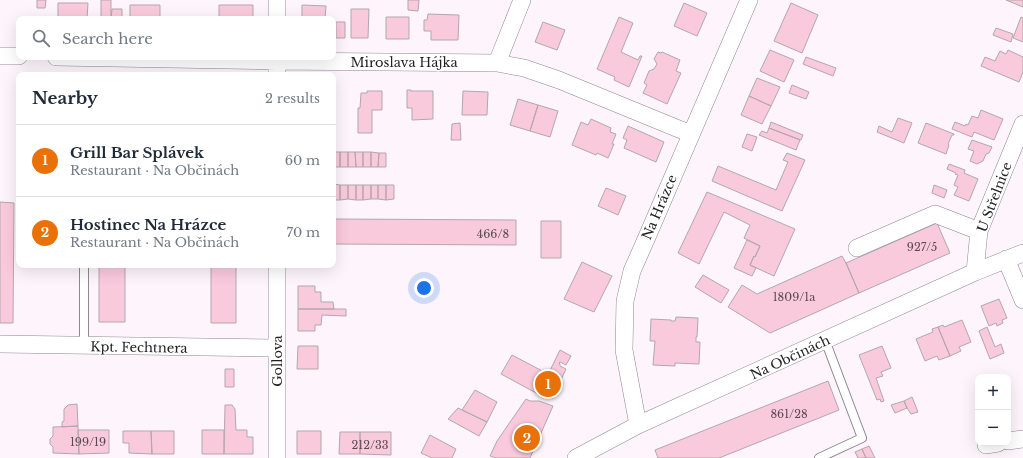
<!DOCTYPE html>
<meta charset="utf-8">
<style>
body{margin:0;font-family:"Libre Baskerville",serif;background:#f2f2f3;color:#1f2937}
.controls{position:absolute;right:12px;bottom:12px;display:grid;overflow:hidden;border-radius:8px;box-shadow:0 4px 16px #0002}
.controls button{width:36px;height:36px;display:grid;place-items:center;padding:0;border:0;border-bottom:1px solid #e0e1e3;background:#fff;color:#1f2937;font:20px sans-serif}
.you{position:absolute;left:424px;top:288px;width:14px;height:14px;margin:-10px;border:3px solid #fff;border-radius:50%;background:#1a73e8;box-shadow:0 0 0 6px #1a73e833}
.badge{display:grid;place-items:center;width:26px;height:26px;border-radius:50%;background:#605723;color:#fff;font-size:13px;font-weight:700}
.pin{position:absolute;translate:-50% -50%;border:2px solid #fff;box-shadow:0 1px 4px #0006}
.list{margin:0;padding:0;list-style:none}
h2{display:flex;justify-content:space-between;align-items:center;height:52px;margin:0;padding:0 16px;font-size:17px}
h2 small{font-size:13px;font-weight:400;color:#747a83}
.list li{display:grid;grid-template-columns:26px 1fr auto;gap:12px;align-items:center;box-sizing:border-box;height:72px;padding:0 16px;border-top:1px solid #e0e1e3}
.list b{display:block;font-size:15px;white-space:nowrap}
.list p{margin:0;font-size:13px;white-space:nowrap;color:#747a83}
.list em{font-size:13px;font-style:normal;color:#747a83}
.icon{flex:none;width:22px;height:22px;fill:none;stroke:currentColor;stroke-width:2;stroke-linecap:round;stroke-linejoin:round}
.map{position:relative;flex:none;width:1023px;height:458px;overflow:hidden}
.search{position:absolute;background:#fff;box-shadow:0 4px 16px #0002;left:16px;top:16px;width:320px;height:44px;display:flex;align-items:center;gap:10px;box-sizing:border-box;padding:0 14px;border-radius:8px;color:#747a83;font-size:15px}
.panel{position:absolute;background:#fff;box-shadow:0 4px 16px #0002;left:16px;top:72px;width:320px;height:196px;border-radius:8px}
.map>svg:first-child{display:block}
.building{fill:#f9cadb;stroke:#b3a7ab}
.lines{fill:none;stroke-linecap:round;stroke-linejoin:round}
.service-casing{stroke:#908890;stroke-width:10}
.minor-casing{stroke:#908890;stroke-width:18}
.service{stroke:#fff;stroke-width:8}
.minor{stroke:#fff;stroke-width:17}
.labels{text-anchor:middle;stroke-width:3;stroke-linejoin:round;paint-order:stroke}
.number-label{font-size:11px;fill:#584a50}
.street-label{font-size:13px;fill:#221f22;stroke:#fff}
</style>
<div class="map">
<svg width="1023" height="458" viewBox="0 0 1023 458">
<rect width="100%" height="100%" fill="#fdf4fc"/>
<path class="building" d="M37,0H46L45,8H37Z
M101,0H111V19H101Z
M408,0H419L418,11L408,10Z
M1006,0H1023V7Z
M58,3H88L87,19H58Z
M684,3L707,13L697,36L674,26Z
M791,3L818,15L802,53L774,41Z
M130,5H160V19H130Z
M219,5H253V19H219Z
M302,5L326,6L325,19H302Z
M112,9H122V18L121,19H111Z
M351,9H369L368,38H351Z
M428,14L459,15L458,40H431V31H424V20H427Z
M386,17H409V39H386Z
M619,17L633,23L621,52L638,60L640,56H642L629,87L614,80L615,77L597,69Z
M1021,17L1023,18V42L1013,38Z
M336,22H345V38H336Z
M543,22L565,30L557,50L535,42Z
M996,28L1013,34L1011,42L993,35Z
M770,50L794,60L784,82L760,71Z
M1008,50L1023,57V72L1019,82L981,66L985,57L995,61L1000,51L1006,54Z
M658,52L661,53L662,52L680,60L676,71L681,73L667,104L643,93L647,85L644,83L649,71L654,69L657,64L654,59Z
M806,57L836,68L833,76L803,64Z
M757,78L780,87L771,106L749,96Z
M792,85L809,92L806,99L789,93Z
M407,90H411V91H433V119L412,120V108H407Z
M367,91H382V110H372V133H358V108H360L361,93H367Z
M463,91L488,92L487,115H462Z
M749,96L771,106L762,124L741,115Z
M518,99L538,105L530,131L510,125Z
M538,105L558,111L550,137L530,131Z
M981,110L1003,119L994,140L974,132L972,137L952,129L955,122L965,126L966,124L968,125L972,116L978,118Z
M898,118L912,123L904,143L877,132L879,126L892,132Z
M591,119L611,128L610,132L616,134L612,144H614L608,158L597,153L596,155L572,145L581,122L588,125Z
M771,122L803,135L801,140L769,128Z
M460,123L461,140H451L452,124Z
M926,123L954,134V135H952L948,144L949,145L946,154L918,143Z
M628,126L664,142L656,162L624,148L627,140L623,138Z
M769,128L800,140L796,150L759,135L762,131L767,133Z
M747,134L757,137L752,151L742,147Z
M972,140L992,147L989,153L986,154L983,161L977,164L970,161L974,151L968,149Z
M333,152H340V167H333Z
M340,152H348V167H340Z
M348,152H355L356,167H348Z
M355,152H363V167H356Z
M363,152H371V167H363Z
M371,152L379,153L378,167H371Z
M379,153H386V167H378Z
M787,153L805,160L782,211L712,181L718,166L776,190L788,162L783,160Z
M949,164L965,170L964,173L978,179L969,201L954,195L958,187L954,185L958,175L955,174L956,173L947,169Z
M333,184L340,185V200H333Z
M340,185H348V199L340,200Z
M348,185H356V200L348,199Z
M356,185H363V200H356Z
M363,185H371V199L363,200Z
M371,185H378V199H371Z
M378,185H386V200L378,199Z
M386,185H394V199L386,200Z
M934,185L947,190L944,198L932,193Z
M606,188L626,196L618,215L598,206Z
M707,192L795,229L774,276L750,265L754,256L755,257L760,246L744,238L750,225L724,212L699,264L678,253Z
M0,202L14,203L13,323H0Z
M333,219L516,220V245L333,244Z
M541,221H561V258H541Z
M937,223L950,253L859,293L846,263Z
M747,240L760,246L755,257L754,256L750,265L756,268L752,276L734,268Z
M842,256L846,263L859,293L770,333L728,307L742,285L757,294Z
M582,262L612,276L594,312L564,299Z
M99,265H125V322H99Z
M211,265H236V323H211Z
M703,275L729,290L721,303L695,287Z
M298,286H315V292H321V302H333L334,309H298Z
M999,299L1007,318L1002,320L1003,323L997,326L996,323L989,326L981,306Z
M298,309H346V316L322,315L321,325H315V331H298Z
M676,317L698,318L697,337H696V342H700L699,364L675,363V366L653,365L655,341H650L651,319L671,320V321H675Z
M962,320L971,342L959,347L961,351L950,356L938,327L943,325L944,327Z
M938,327L950,356L939,360L937,356L925,361L916,339L933,332L932,329Z
M987,327L995,347L1001,344L1004,353L990,359L979,331Z
M298,346H318V369H297Z
M882,346L891,368L881,372L883,376L876,378L884,401L881,402L880,399L877,400L859,355Z
M560,350L571,356L566,365L560,362L559,363L560,364V366L566,369L560,382L563,383L560,387L558,386L553,394L548,391L547,394L546,393L543,398L538,395Z
M512,355L548,374L538,394L501,374Z
M225,369H234V387H225Z
M828,381L839,410L719,458H658L655,450Z
M475,390L497,402L487,422L462,410Z
M912,397L918,412L911,414L907,408L904,401Z
M526,399L530,401H539L553,406L530,458H496L490,456L497,441Z
M904,401L907,408L895,413L891,405Z
M77,404L78,426L62,427V422L64,421V409L68,405Z
M225,405H232L235,409L236,430H247V437H253V454H224Z
M458,408L487,422L479,436L448,419Z
M78,426L79,454L53,453V447L50,444V439L53,436V427Z
M78,430H109V453L79,454Z
M202,430H224V454H202Z
M123,431H151L152,454L129,453V443H123Z
M151,431H174V454H152Z
M297,431H321V454H297Z
M340,432H360V454H339Z
M360,432H391V455L360,454Z
M430,435L456,449L452,458H432L421,453Z
M869,446L875,458H866L862,449Z
M862,449L866,458H858L855,452Z"/>
<g class="lines">
<g class="service-casing">
<path id="service" d="M84,346V265
M819,458L862,438L825,340"/>
</g>
<g class="minor-casing">
<path id="minor" d="M277,19V0
M0,56H19
M56,57L277,61L497,63L524,68L559,80L691,134
M497,63L522,0
M277,75V57
M857,248L935,214L979,231
M1006,259L1023,300
M975,272L979,231L1023,124
M0,344L277,348
M638,425L624,350L625,301L632,271L647,237L749,0
M1008,441L1023,439
M986,445L998,443
M277,458V265
M576,458L638,425L975,272L1023,253"/>
</g>
<use href="#service" class="service"/>
<use href="#minor" class="minor"/>
</g>
<g class="labels">
<g class="number-label">
<text x="493" y="238">466/8</text>
<text x="922" y="251">927/5</text>
<text x="794" y="301">1809/1a</text>
<text x="789" y="418">861/28</text>
<text x="88" y="446">199/19</text>
<text x="370" y="449">212/33</text>
</g>
<g class="street-label">
<text x="404" y="67">Miroslava Hájka</text>
<text transform="translate(994 197) rotate(-69)" y="5">U Střelnice</text>
<text transform="translate(659 207) rotate(-67)" y="5">Na Hrázce</text>
<text transform="translate(139 347) rotate(1)" y="5">Kpt. Fechtnera</text>
<text transform="translate(790 357) rotate(-25)" y="5">Na Občinách</text>
<text transform="translate(277 361) rotate(-90)" y="5">Gollova</text>
</g>
</g>
</svg>
<div class="controls">
<button>+</button>
<button>−</button>
</div>
<div class="you"></div>
<div class="pin badge" style="left:548px;top:384px;background:#e8710a">1</div>
<div class="pin badge" style="left:527px;top:438px;background:#e8710a">2</div>
<div class="search"><svg class="icon" aria-label="search" viewBox="0 0 24 24"><circle cx="10" cy="10" r="6"/><path d="M15 15l6 6"/></svg>Search here</div>
<section class="panel">
<h2>Nearby<small>2 results</small></h2>
<ul class="list">
<li><span class="badge" style="background:#e8710a">1</span><div><b>Grill Bar Splávek</b><p>Restaurant · Na Občinách</p></div><em>60 m</em></li>
<li><span class="badge" style="background:#e8710a">2</span><div><b>Hostinec Na Hrázce</b><p>Restaurant · Na Občinách</p></div><em>70 m</em></li>
</ul>
</section>
</div>
